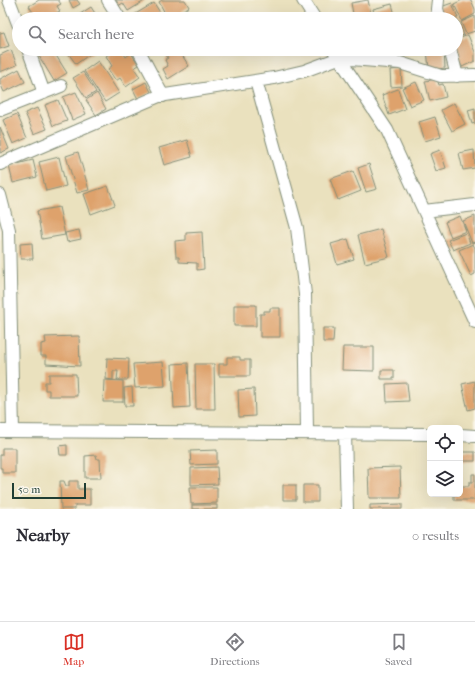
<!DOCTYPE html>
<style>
body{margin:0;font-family:"IM FELL French Canon",serif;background:#f2f2f3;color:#2b2b33}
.controls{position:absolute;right:12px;bottom:12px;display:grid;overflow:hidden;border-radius:6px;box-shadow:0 4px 16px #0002}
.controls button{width:36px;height:36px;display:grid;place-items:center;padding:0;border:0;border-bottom:1px solid #e1e1e2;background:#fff;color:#2b2b33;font:20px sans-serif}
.scale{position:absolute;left:12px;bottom:10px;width:74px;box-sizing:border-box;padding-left:4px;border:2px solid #1f3d34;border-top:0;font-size:11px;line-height:14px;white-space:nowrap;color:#1f3d34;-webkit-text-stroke:3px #fbf7ec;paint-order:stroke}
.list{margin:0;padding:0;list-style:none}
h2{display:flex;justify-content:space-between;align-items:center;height:52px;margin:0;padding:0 16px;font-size:17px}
h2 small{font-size:13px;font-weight:400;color:#7c7c81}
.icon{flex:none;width:22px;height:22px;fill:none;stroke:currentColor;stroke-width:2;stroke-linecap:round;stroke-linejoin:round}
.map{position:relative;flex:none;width:475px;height:509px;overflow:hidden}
.search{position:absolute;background:#fff;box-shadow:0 4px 16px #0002;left:12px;right:12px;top:12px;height:44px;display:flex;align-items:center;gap:10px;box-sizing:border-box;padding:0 14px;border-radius:22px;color:#7c7c81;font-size:15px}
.sheet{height:112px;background:#fff}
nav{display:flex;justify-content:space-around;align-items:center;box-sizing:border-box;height:56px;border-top:1px solid #e1e1e2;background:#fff;font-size:11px;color:#7c7c81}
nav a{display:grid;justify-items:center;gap:2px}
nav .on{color:#d93025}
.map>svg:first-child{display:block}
.building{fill:#dea26c}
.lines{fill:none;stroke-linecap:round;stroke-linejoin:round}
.minor-casing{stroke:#848f79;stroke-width:14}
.minor{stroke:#fff;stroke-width:12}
</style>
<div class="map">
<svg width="475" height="509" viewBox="0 0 475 509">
<rect width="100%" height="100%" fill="#fbf7ec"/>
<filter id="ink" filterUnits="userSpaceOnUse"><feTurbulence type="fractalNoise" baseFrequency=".025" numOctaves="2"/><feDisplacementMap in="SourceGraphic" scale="8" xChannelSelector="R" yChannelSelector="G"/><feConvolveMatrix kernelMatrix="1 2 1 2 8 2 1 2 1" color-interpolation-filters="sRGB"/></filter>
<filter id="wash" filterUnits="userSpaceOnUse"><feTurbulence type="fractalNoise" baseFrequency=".012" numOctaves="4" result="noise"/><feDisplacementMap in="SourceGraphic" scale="16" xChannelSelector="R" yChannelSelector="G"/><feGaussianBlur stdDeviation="0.9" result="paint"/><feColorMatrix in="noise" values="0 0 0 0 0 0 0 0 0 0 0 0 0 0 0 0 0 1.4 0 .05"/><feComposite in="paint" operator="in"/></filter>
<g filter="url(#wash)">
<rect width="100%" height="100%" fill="#eae1be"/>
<g id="blocks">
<path class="building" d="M39,0H58L61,4L57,6L60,11L46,19H37L29,6Z
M69,0H77L80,4L73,8Z
M114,0H146L128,11L123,3L118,6Z
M162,0H185L189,7L181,11L185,19H168L159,2Z
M368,0L372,19H354L351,3Z
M462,0H471L475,9V14L462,21L454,4Z
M154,3L164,19H133L132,16Z
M452,3L458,18L443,19L438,8Z
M392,4L396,19H375L373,9Z
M91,7L96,15L99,13L103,19H79L77,16Z
M475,16V31L466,34L461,22Z
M458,20L464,35L456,38V21Z
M4,32L9,46L0,49V33Z
M468,35L475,52V61L462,67L454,49H456V40Z
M40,49H52L67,73L54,81L36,51Z
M65,49H90L93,52L76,64Z
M116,49H121L126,57L131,53L139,65L134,68L140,77L126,87L120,78L116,81L108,69L112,66L106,56Z
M163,49H178L189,66L168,79L163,69L168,66L165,60L168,58Z
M404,49H422V50L405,54Z
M427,49H444L445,68L429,70Z
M11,50L17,65L0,72V55Z
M98,61L119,93L105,102L84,71Z
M19,69L25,82L4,92L0,83V79Z
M401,69L402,86L391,87L390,70Z
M83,72L96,92L86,98L73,78Z
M437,79L439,85L443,84L446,97L430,101L425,81Z
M146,82L151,92L138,99L133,89Z
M416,82L424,100L410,106L402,88Z
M398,89L405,109L389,115L382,95Z
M76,92L86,114L72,120L63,97Z
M97,93L106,109L96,115L86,100Z
M58,100L67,121L53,126L45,105Z
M454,103L465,124L452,131L441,110Z
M37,108L47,129L34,134L25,113Z
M475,108V123L472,124L468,110Z
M17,114L27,138L13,144L3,120Z
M435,117L441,136L425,141L419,122Z
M0,127L9,149L0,153Z
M187,140L192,157L164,165L159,148Z
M440,150L446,168L436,171L430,154Z
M474,150L475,168L463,170L459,153Z
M78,152L89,190L77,193L66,156Z
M59,157L66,186L46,191L39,162Z
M33,160L37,177L13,183L9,166Z
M369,164L377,189L366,192L358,168Z
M353,171L361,191L338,200L330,179Z
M108,186L115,205L91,214L84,194Z
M59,207L65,235L42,239L37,211Z
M460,216L466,231L451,237L445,222Z
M475,216V242L472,243L463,221Z
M381,229L389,257L365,263L358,235Z
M79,230L81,239L67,242L65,233Z
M202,232L204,269L197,270V263L179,262V257H176L175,241L186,240V233Z
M466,233L470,243L453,250L448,240Z
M348,239L354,259L337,264L331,244Z
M32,243L33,259H21L20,244Z
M473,244L475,248V274L471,276L459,250Z
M234,305H256V326H234Z
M270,308H280V337H260V314H264V311H270Z
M323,328H334L333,342H323Z
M79,336L80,366L46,364V356H41V344L46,343L45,337Z
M343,347H374V371L342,370Z
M227,357H240V360H250V376H219V364H227Z
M107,358L129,359L128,380H117L118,371H113V380L106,379Z
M163,362L165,386L135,388L133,364Z
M188,363L190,407L174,408L172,364Z
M195,364H214L215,409H196Z
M381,370H394V379H381Z
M49,374H76L77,396H49V390H45V382H49Z
M104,380L123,381V402H103Z
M475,381V408L468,410L462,384Z
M407,383L409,401L387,402L386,384Z
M132,387L133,406H125L124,388Z
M254,389L255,416L239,417L238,390Z
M67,445V455H60L59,446Z
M2,448H15V473H2V468H0V455H2Z
M217,450V464L191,465L190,451Z
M460,452H475V461H460Z
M96,455L97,459H100L101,478H85V456Z
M217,467L218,484L191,485V468Z
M400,467L401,498H369L368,468Z
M472,474H475V500H454V494H460V486H469V482H472Z
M60,481H64L66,486H69V481H78V489H90V505H75V509H61Z
M283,485H296V500H283Z
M303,485H318V502H303Z
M190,487H217V503L191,504Z
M402,504V509H370V505Z
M192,505H217V509H192Z"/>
</g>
</g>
<g filter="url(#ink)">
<use href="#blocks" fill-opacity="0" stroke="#848f79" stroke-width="1"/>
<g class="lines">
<g class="minor-casing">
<path id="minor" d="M9,0L19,26
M108,0L120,19
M303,0L315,19
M438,0L437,9L440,19
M28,49L44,93
M138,49L163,96
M333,49L387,130L475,322
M450,49L457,76
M256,81L297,228L305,294L307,432
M0,110L61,86
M0,164L159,96L274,78L304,71L339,58L400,63L441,76L475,75
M0,195L9,230L13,431
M424,211L475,205
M0,431L430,434
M345,433L347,509
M460,435L475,436"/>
</g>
<use href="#minor" class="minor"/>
</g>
</g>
</svg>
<div class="controls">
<button><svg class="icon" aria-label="locate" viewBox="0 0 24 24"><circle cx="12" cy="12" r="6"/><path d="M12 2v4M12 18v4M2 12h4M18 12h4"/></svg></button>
<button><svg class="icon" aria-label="layers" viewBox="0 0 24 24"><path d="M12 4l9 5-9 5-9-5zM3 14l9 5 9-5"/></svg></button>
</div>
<div class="scale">50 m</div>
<div class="search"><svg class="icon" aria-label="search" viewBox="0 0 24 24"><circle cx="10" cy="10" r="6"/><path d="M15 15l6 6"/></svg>Search here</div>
</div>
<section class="sheet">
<h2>Nearby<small>0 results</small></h2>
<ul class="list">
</ul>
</section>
<nav>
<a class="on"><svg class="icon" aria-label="map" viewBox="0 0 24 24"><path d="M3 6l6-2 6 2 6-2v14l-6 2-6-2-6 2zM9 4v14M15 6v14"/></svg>Map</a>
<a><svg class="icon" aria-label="directions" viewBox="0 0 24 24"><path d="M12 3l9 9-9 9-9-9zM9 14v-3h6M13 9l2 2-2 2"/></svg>Directions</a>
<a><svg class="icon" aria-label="saved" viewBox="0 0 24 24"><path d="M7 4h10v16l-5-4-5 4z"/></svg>Saved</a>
</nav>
